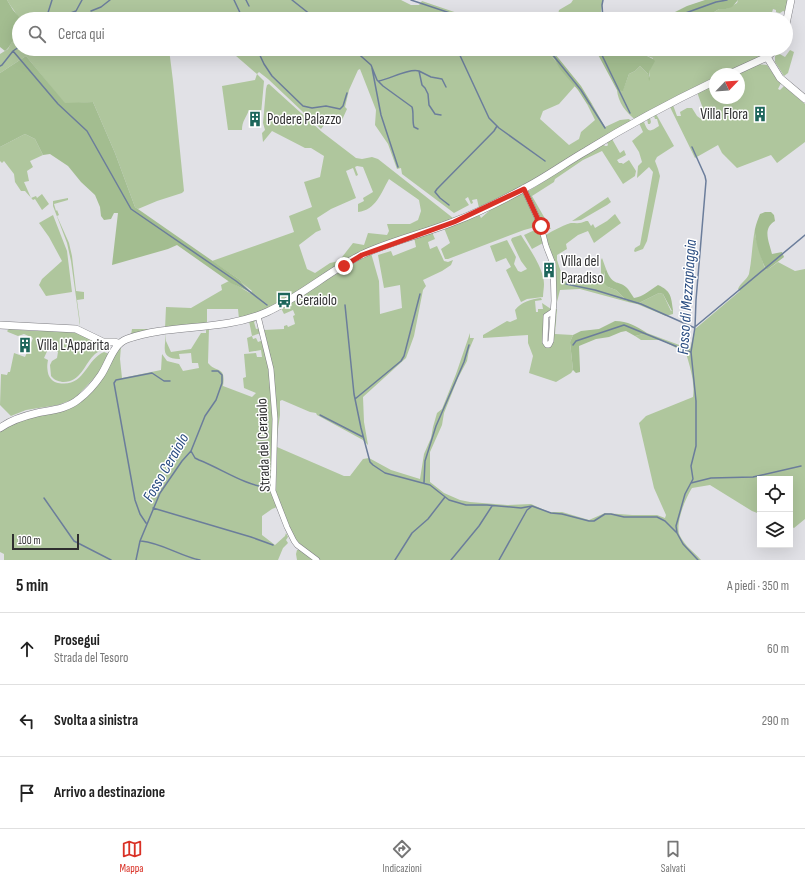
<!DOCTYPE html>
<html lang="it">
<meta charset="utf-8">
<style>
body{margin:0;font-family:"Sofia Sans Condensed",sans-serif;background:#f2f2f2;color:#222}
.controls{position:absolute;right:12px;bottom:12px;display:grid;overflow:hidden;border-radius:0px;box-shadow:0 4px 16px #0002}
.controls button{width:36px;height:36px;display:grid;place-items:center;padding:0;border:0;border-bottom:1px solid #e0e0e0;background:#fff;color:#222;font:20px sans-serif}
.compass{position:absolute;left:709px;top:68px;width:36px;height:36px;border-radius:50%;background:#fff;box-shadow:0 4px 16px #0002;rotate:65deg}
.scale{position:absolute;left:12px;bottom:10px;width:67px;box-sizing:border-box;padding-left:4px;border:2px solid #2f2f30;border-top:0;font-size:11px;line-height:14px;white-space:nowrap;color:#2f2f30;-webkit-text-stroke:3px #fff;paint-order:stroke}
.stop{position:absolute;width:12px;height:12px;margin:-9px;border:3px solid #d93025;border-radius:50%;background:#fff}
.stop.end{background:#d93025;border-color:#fff;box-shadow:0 1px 4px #0008}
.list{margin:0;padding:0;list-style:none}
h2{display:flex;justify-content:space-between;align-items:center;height:52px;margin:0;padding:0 16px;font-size:17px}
h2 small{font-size:13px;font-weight:400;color:#767676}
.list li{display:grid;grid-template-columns:26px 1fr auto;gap:12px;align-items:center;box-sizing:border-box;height:72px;padding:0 16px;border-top:1px solid #e0e0e0}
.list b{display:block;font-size:15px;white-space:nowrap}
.list p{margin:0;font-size:13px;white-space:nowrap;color:#767676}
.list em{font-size:13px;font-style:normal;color:#767676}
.icon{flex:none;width:22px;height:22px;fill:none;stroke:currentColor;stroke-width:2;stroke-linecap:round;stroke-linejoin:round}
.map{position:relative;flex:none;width:805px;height:560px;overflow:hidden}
.search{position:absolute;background:#fff;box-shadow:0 4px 16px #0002;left:12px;right:12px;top:12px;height:44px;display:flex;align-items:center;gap:10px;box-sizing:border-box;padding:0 14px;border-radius:22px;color:#767676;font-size:15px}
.sheet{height:268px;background:#fff}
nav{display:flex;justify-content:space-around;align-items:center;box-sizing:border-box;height:56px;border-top:1px solid #e0e0e0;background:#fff;font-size:11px;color:#767676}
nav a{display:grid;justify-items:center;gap:2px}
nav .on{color:#d93025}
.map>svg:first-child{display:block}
.green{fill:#afc69d;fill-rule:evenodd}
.forest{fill:#a3bd90}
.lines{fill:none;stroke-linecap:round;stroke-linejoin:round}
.stream{stroke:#6b7d9b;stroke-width:1.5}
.street-casing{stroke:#7e7e83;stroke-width:6}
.secondary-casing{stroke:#7e7e83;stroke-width:8}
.street{stroke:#fff;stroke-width:5}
.secondary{stroke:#fff;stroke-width:7}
.route{stroke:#d93025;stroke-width:5}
.labels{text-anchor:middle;stroke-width:3;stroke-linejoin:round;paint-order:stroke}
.poi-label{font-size:15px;fill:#2f2f30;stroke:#fff;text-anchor:start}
.street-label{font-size:15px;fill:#2f2f30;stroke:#fff}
.water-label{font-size:16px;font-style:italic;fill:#294c81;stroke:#fff}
</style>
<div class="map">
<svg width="805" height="560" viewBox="0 0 805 560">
<rect width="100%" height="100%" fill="#e1e1e6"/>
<path class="green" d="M7,0H401L411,5H419L422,1L475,19H205L202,14L149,19H19V25C19,14 12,9 7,0Z
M573,0H603L600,19H557L559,10L571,3Z
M738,0H789L786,12L783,11L780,13L776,12V10L773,9L771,16C759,14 755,19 744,15L741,19H691L711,14L719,9H726L737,3Z
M19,26V49H169L173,81L184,191L182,193L157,201L138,209L135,207L115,153L93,102L65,104L26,56L0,73V54L8,49L13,39L17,36Z
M228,49H546C556,61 565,74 575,86L559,104L543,111L540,119L569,145L579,139L581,132L595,120L587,104L591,107L592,104L605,127L620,120L629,119L632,122L538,179L479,208L477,199L472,200L473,203L471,204L468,197L465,199L469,205L454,213L402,174L401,168L397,169L388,144L375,125L376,110L360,69L358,70L349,90L345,107L347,109L342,120L333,114L321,129L268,79L259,72L257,74L264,81L261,114L249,110C246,118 242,121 242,130H228L222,86L255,80L257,74Z
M645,49H740L742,53L754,49H772L764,55L724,74H715V78L636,120C626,113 618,102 617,90H623L629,74L635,71L640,66L648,74L649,78L650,76L649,72L653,58L647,56L644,50Z
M790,50L794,52L788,73L784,76L775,62V56L778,52V53L785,57Z
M758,64L767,65L774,75L781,83L778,89L780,90L784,86L805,104V142L777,163L771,155L737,168L722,153L718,145L695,158L670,107L673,105L677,116H681L680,112L687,108H692L697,116L701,119L706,117L697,92L715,83V98H739V74H735Z
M269,84L322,132L356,158L362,159L372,157L378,159L453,218L449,219V221L390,241L270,309L239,319L238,309H207V323L131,335L132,329H165L166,307L191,308L222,290L221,285L229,281L250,293L252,291L242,283L240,280L212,261L294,232L289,216L312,207L304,182L320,177L324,156L311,148H305L272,131L263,142L262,133L265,130L263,123L266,89L267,85ZM357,166L363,167L373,192L363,198L364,201L358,204V212C376,210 381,193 389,179L419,200L421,211L418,220L410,224H387L389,231L387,235L368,233L364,245L353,243L339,261L330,263L315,273L307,269L299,245L316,232L321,230L317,218L331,209L356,198L346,171L353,168L356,176L358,175L355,167Z
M656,114L674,146L657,157L655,161L658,169L660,176L647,241L643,249L635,252L634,251L635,248L640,245L653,172L649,167L637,178L638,166L642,162L639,152L632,141L643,132L639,123L644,122C648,133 650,132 659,126L657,119H655L654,116L650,118L651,122L650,124H648L647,119Z
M25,134L35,139L43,155L30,161L33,167L27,171L29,181L24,182L31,198L36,196L37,198L42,194L49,204L42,210L35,199L33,200L25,191H21L15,182L14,174L4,161L2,163L0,161V147Z
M612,139L620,153L624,150L626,155L617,160L619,163H622L623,164L629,160L636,171L635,176L623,184L602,151L583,160L555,179L554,182L532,196L551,229C539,227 532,203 527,192L603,144L605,146H607L608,145L607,142Z
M523,193L539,226L524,230L448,259H445L441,249L450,243L444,228L479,214L481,218L496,205Z
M608,197L611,202L607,205L581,220L572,221Z
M68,198V200L54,204L56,211L57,210L59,215L57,216L69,243L72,256L76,291L84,292V299L77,300L80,322V326L71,261L67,243L53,206V201Z
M615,214L621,223L594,243L588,231L578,235L566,244L567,249L557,255V260L564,281L570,283L601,275V260L602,258L606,269L604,275L608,287L616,290L628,302L580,289L560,290L556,306L555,268L545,236C548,233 566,224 571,223C577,223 580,224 586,221H588L591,226L593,224L595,228L607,221Z
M53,215L67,251L72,292L46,296L39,285L42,279L62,261L49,237L39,223Z
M539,228L543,243L532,249L524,235Z
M755,229V235L764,266L767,270L778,262L795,271L805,269V519L794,528L790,526V479H760V514L752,511L710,485L692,488C686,497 674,525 680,536C685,546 694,552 701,560H319L298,542L293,536L276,492L277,447L344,476H350L363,459L369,458L391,470L420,479L424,454L431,438L433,427L437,413L442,409L456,374L470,333V338H474L469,350L467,361L458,378L444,413L442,425L430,452V482L444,493L460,500L470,502L507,505L531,504L549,512H562L589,520L605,513L632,515H657L665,518L666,515L654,488L639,423L646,416L693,397C695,382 690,367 686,353L661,340H641L635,336L647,333L690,349L695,329L740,291L738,289C740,283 747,280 749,274C752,259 752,244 755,229Z
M432,232L435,239L428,242L430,249L437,246L444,261L448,262L453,260L451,265L442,271L423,280L426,286L423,290L414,336L406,358L363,397L364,422L368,445L363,440L317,415L316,413L310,412L282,400L280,401V415L277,436C277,400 274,365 264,330L284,329V326L287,325L288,327L295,324L293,316L295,315L293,310L284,314L281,308L371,253L379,281L380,314L402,308L400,285L384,288L378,255L391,251L393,256L416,247L414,237Z
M521,235C529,248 544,269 544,284C544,288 543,293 543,297L527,299L521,302L506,270L511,267L506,258L496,262L490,246L507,240L516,257L514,264L518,271L521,272L527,269L521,261L511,240L512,238Z
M659,293L663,294L671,311L673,310V314L666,316L637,304Z
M541,298L542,300L535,301L536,312H538V309H543L542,303L551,309L543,341L550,346L554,310L557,309L555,334L573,335L570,342L573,370L571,373L556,382L529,373L533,356L528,343V335L483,338V335L507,321L510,322L517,319L515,310C521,302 531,299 541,298Z
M257,319V320L254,322L256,329L260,328L261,333L252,336L253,339L256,338L258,342L263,340L269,359L273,420L271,485L277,507L272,509L262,516V535L275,545L285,536L286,533L288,537L286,540L288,543L283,548L278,560H4V554L0,552V432L8,425L15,422L77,404L121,346L120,359L122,378L161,370L162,354L167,361L179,364L183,371L199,368L198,363H192L191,353L179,354L180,359C160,359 165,349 166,333V341L171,352L191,349L201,333H206V328H209L208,363C217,374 226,365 223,386L252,397L256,393L244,388L243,378L246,377L244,354L256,353L257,357H262L261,350L249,352L247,338L252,336L249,321Z
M9,329L32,331L74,330L103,344V348C101,350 98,352 95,354C84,364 81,383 62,382C58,381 54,380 51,376L50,365L52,361L57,358L58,352L49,347L44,358L48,360C47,365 47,368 48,373C49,378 53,382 58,383C85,388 85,360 104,352L109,354L99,373L74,399L58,405L26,410L11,416L0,405L1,374L7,375L8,372H10L14,353L25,357L33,338L24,334L18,336L8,332L7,331Z
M297,550H301L314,560H297L296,554Z"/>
<path class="forest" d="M0,0H7L13,10L19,17V26L17,36C11,40 11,47 5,51L0,47Z
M705,0H738L732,7L726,9H719L711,14L691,19H641L671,14L687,6Z
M763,14L778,18V19H741L744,15L750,18Z
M546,49H551L581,86L592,104L591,107L587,104L578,90L560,69L555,60Z
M595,49H645V51L647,56L653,59L655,61L649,72L650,79L649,81L648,74L640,66L635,71L629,74L623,91L617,90Z
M26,56L65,103L93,102L115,153L135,207L240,280L242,283L252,293L231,283L177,245L168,249L112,265L118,213H114L111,219L104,220L101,216L100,207L95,195L81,182L68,166L50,154L43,155L35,139L25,134L0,147V73Z
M765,212H771L774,215L775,221C762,229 769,241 772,254L782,252L784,257L767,270C762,264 754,238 755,229C756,224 758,219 760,214Z
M606,269C613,288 619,279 628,289C630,292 632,295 634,298C643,297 650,290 658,285C671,291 671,296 673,310L672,311L663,294L659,293L637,304L628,302L616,290L608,287L604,283L605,271Z
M615,321C628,321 636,326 647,333L635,336L626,331L621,332L609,337L596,339L579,346L580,369V372L576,373L573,370L570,342L573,335L581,331L599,329Z"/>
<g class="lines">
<path class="stream" d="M234,0L243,19
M246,0L249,6
M292,0L316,19
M411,0L468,19
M603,0L602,5L603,19
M91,11L101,7L110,0
M46,19L52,0
M49,19L54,14H68L76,11L82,0
M655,19L680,15L716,2L727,0
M257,49L264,64L272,76L303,106L312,108L326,106L340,109L343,106L347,93
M353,49L371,65L377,80L383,86L412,107C414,113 412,120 414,127L418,129
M457,49L489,118L499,128L545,161
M548,49L581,90L605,128
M599,49L630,113
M13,51L58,104L87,131L131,209L236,281L267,305
M0,66L2,65L13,51L19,47
M372,68L381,115L398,167
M419,71L431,77L442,79L446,87
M379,81C390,79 409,68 419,71L422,85L425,88L428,94L429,105L435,114L441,115
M692,147L705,176L706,181L696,300L695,327L691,352L696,401V446L691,466L693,479L685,494L676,526L677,533L683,544L698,560
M449,205L440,198L435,192L437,189L494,131L497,126
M566,284L595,290L641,304L695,328
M345,305L354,394L361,428L370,462L373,465L385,473L430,485L449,500L466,505H487L521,508L532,506L551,513L562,514L589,521H594L605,514H611L624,517H657L665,521L677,533
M696,326L805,235
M573,345L576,341L624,325L690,352
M355,399L401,361L404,356L420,294
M320,415L363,437
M191,451L195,458L199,460C222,469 244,485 269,488
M424,483L425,461L436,426L464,362L469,345
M691,483L711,478L753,477L801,466
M44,498L74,541L111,560
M153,508L251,537L273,545
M146,523L140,514L135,500L114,383L116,380L152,373L164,381H170
M141,541C162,543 180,556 200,560
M136,560L140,541L160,493L182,461L191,451L205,416L216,400L222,383V375L218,371H212
M395,560L412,533L428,519L445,497
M451,560L479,526L492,506
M499,560L527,510L531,507"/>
<g class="street-casing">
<path id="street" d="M524,189L541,226L546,246L553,264L554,301L551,341L549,345H547L545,342L546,316L552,312
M258,316L271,369L275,419L273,491L287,527L294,541L297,545L317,560"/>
</g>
<g class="secondary-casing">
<path id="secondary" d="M786,24L791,0
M767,57L780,78L805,99
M730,74L767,57L776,49
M0,325L76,329L103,342H115L119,344
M0,428C11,420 24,416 37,413C52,410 67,409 79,399C88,392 95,384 101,375C109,363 113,344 127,339C172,323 222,332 267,312C300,297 328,272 361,255C390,241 423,234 453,222C477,213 501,201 523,189C545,178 565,163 586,151C628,125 671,102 715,81"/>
</g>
<use href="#street" class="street"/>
<use href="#secondary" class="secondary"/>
</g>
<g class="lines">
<path class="route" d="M344,266L362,255L454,222L524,189L541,226"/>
</g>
<defs>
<g id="building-bare" transform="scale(1.2)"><path d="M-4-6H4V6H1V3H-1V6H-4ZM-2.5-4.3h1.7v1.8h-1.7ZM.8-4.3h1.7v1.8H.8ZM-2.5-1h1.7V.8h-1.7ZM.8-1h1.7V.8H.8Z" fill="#1d665b" stroke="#fff" stroke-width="2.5" paint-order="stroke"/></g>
<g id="bus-bare" transform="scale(1.2)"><path d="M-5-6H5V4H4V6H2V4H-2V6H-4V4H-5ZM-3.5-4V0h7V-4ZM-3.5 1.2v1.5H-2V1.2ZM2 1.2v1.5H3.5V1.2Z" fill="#1d665b" stroke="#fff" stroke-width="2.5" paint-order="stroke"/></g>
</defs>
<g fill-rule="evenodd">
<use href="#building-bare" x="760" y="114"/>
<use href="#building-bare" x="255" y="119"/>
<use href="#building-bare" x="549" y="270"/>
<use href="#bus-bare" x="284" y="300"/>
<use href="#building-bare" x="25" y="345"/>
</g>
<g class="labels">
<g class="poi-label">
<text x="748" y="119" text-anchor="end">Villa Flora</text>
<text x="267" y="124">Podere Palazzo</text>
<text x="561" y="266">Villa del<tspan x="561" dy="17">Paradiso</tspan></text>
<text x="296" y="305">Ceraiolo</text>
<text x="37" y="350">Villa L'Apparita</text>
</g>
<g class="street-label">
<text transform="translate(263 445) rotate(-92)" y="5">Strada del Ceraiolo</text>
</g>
<g class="water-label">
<text transform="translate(686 297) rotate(-86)" y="6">Fosso di Mezzapiaggia</text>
<text transform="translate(165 467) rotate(-60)" y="6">Fosso Ceraiolo</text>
</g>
</g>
</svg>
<div class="controls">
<button><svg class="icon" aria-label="locate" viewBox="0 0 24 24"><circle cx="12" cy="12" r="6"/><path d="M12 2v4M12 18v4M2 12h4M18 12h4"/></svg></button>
<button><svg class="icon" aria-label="layers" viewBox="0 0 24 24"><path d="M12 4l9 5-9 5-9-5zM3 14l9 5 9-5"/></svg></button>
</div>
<svg class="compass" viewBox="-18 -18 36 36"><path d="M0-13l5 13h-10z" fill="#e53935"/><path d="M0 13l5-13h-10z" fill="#767676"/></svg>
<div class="scale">100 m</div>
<div class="stop" style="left:541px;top:226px"></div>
<div class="stop end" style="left:344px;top:266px"></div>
<div class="search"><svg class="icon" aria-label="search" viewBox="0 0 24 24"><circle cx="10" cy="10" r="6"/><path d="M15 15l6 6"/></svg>Cerca qui</div>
</div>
<section class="sheet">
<h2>5 min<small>A piedi · 350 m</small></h2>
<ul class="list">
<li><svg class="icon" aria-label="ahead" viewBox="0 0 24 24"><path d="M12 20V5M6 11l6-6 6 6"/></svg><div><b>Prosegui</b><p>Strada del Tesoro</p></div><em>60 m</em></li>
<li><svg class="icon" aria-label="left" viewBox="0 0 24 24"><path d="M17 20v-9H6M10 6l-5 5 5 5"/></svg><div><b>Svolta a sinistra</b></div><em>290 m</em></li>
<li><svg class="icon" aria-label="arrive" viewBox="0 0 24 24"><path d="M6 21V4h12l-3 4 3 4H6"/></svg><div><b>Arrivo a destinazione</b></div></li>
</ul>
</section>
<nav>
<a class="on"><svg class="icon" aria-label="map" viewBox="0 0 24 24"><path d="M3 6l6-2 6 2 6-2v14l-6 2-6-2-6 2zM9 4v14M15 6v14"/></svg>Mappa</a>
<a><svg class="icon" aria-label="directions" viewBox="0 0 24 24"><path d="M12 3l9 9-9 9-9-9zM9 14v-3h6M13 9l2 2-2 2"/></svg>Indicazioni</a>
<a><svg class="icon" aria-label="saved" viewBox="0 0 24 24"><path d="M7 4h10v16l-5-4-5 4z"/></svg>Salvati</a>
</nav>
